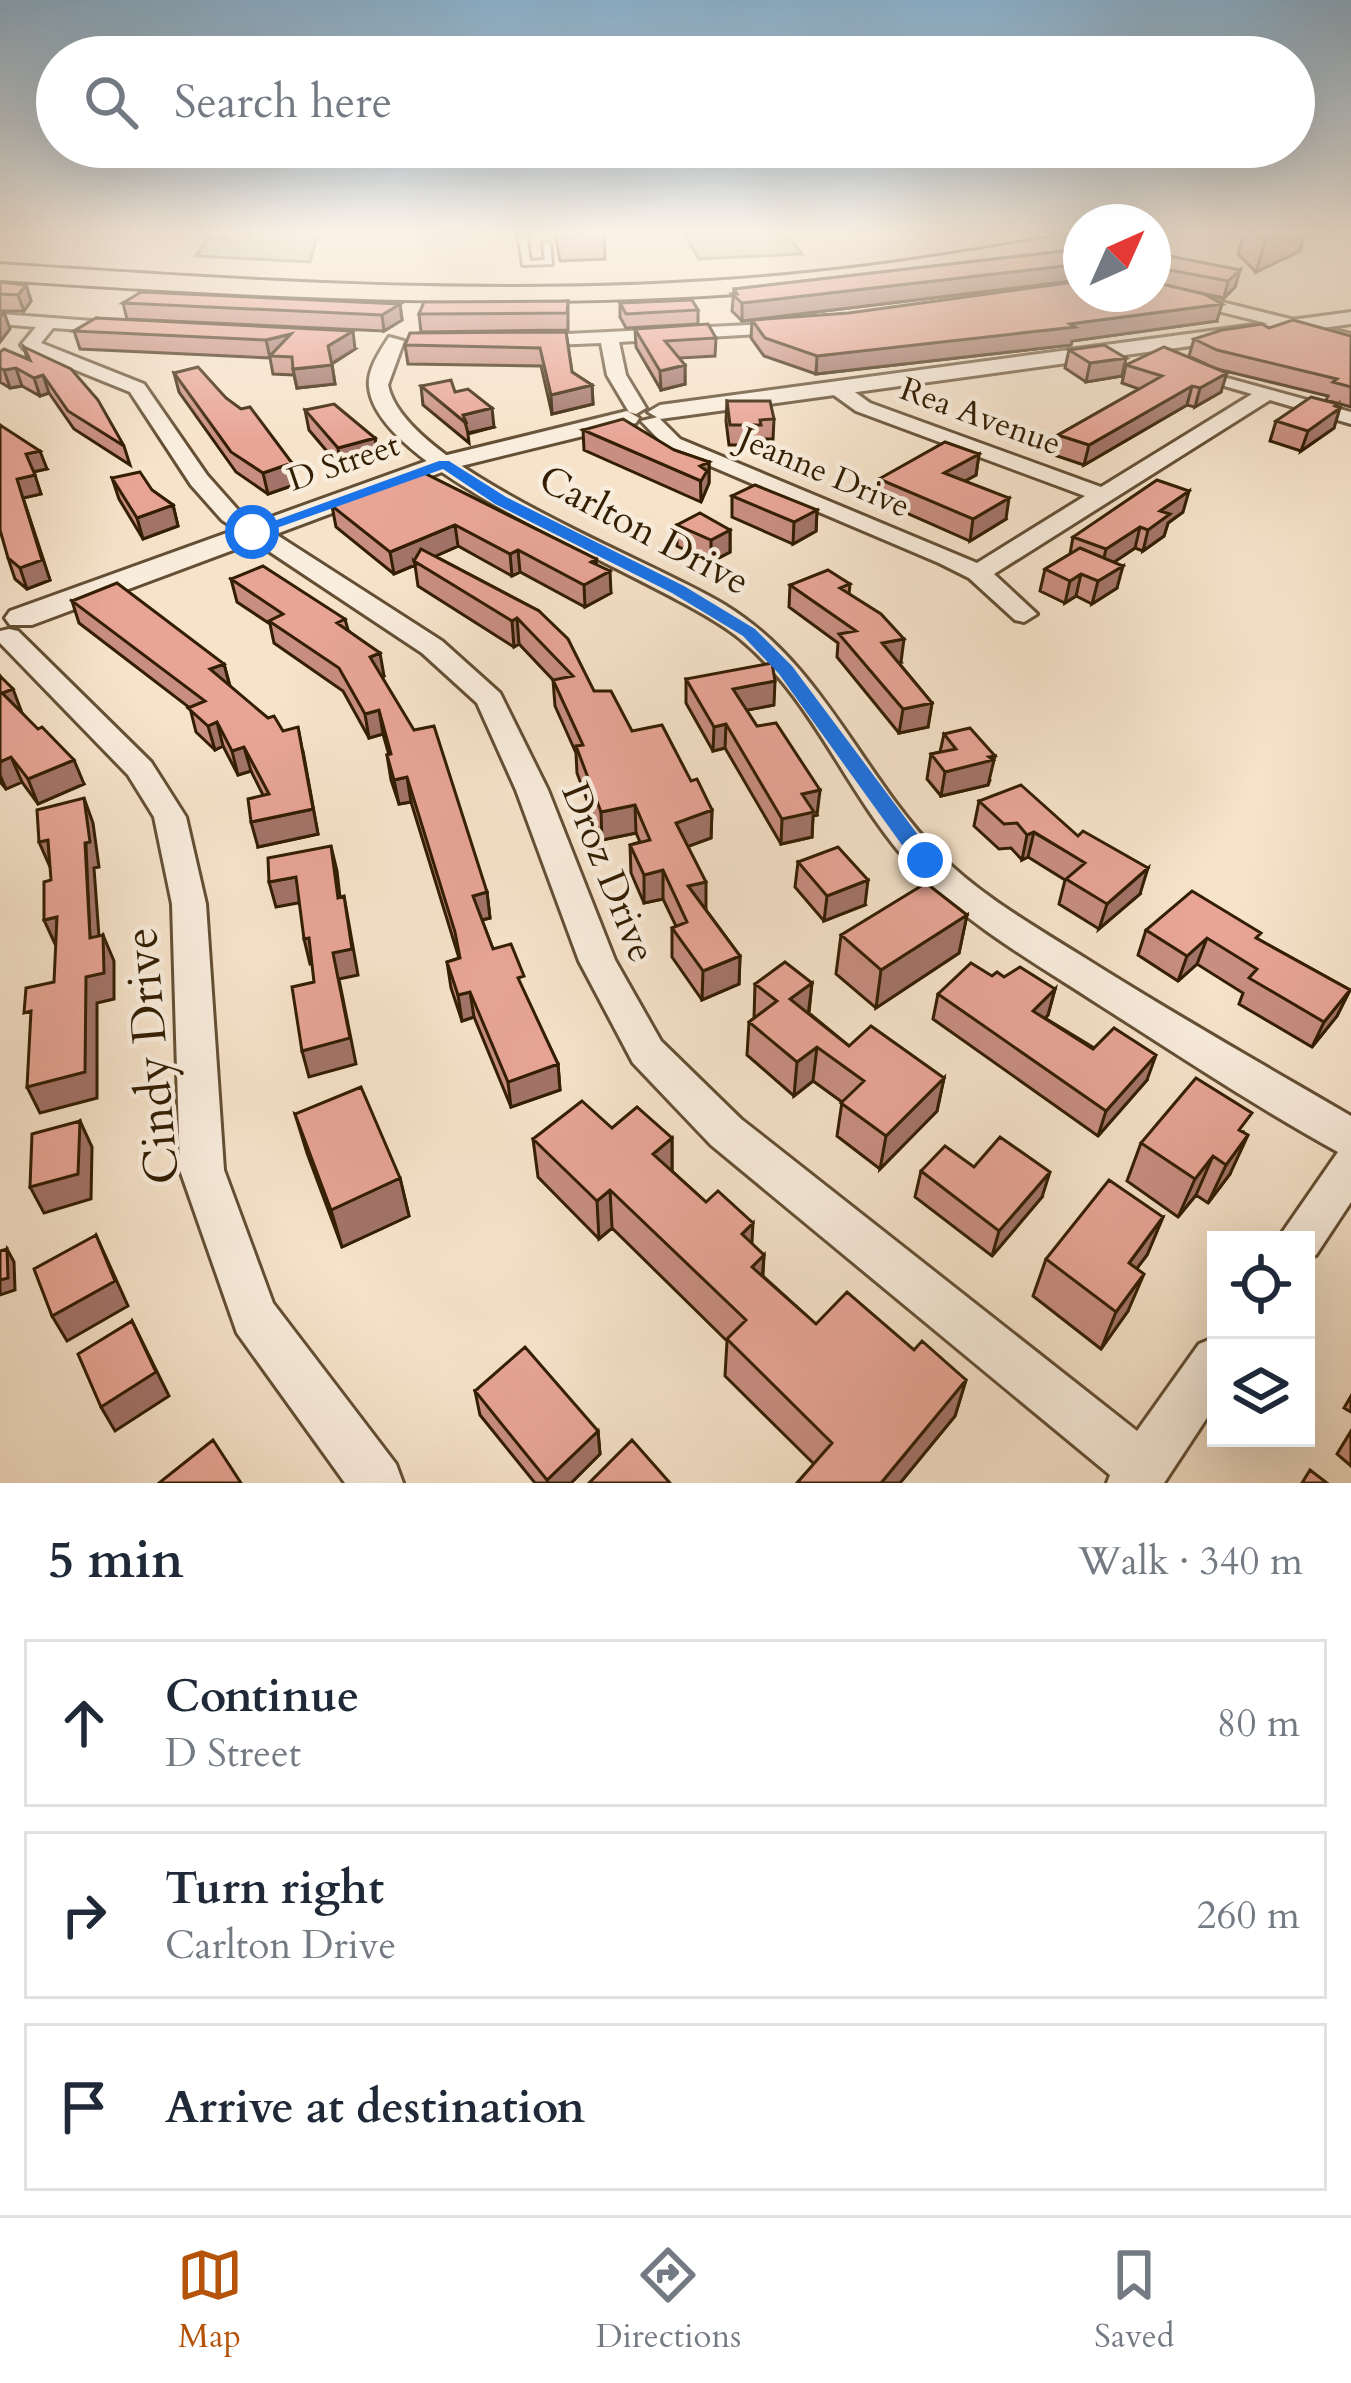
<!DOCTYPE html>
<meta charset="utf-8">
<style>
body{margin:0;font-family:Cardo,serif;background:#f6f6f7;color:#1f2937}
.controls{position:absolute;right:36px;bottom:36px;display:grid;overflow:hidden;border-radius:0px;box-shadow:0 12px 48px #0002}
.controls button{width:108px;height:108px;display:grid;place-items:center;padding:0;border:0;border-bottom:3px solid #e0e1e3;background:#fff;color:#1f2937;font:60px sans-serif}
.compass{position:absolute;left:1063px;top:204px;width:108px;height:108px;border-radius:50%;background:#fff;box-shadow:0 12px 48px #0002;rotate:45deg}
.stop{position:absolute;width:36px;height:36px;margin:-27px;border:9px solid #1a73e8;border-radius:50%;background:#fff}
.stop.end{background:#1a73e8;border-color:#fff;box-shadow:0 3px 12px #0008}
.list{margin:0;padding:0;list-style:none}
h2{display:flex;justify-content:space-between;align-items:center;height:156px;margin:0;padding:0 48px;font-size:51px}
h2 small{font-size:39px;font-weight:400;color:#747a83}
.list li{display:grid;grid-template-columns:78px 1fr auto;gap:36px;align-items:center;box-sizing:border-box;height:168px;margin:0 24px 24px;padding:0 24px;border:3px solid #e0e1e3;border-radius:0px}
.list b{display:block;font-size:45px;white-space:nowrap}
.list p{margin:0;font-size:39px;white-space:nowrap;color:#747a83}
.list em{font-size:39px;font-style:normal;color:#747a83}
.icon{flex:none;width:66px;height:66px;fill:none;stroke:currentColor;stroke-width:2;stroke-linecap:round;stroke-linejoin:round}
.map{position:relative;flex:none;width:1351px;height:1483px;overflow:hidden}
.search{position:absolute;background:#fff;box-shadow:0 12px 48px #0002;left:36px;right:36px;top:36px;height:132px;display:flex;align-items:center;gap:30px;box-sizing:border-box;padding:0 42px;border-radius:66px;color:#747a83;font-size:45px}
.sheet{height:732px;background:#fff}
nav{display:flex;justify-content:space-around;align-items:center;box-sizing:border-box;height:168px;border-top:3px solid #e0e1e3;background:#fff;font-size:33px;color:#747a83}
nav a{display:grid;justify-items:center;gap:6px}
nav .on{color:#b45309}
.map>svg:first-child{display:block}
.green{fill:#b6c59c;stroke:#74724f;stroke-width:3}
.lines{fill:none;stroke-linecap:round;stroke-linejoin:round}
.service-casing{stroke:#644f34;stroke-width:6}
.minor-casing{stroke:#644f34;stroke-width:6}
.tertiary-casing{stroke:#644f34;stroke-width:6}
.trunk-casing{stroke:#331e02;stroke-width:6}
.service{fill:#f9eddd;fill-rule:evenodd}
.minor{fill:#f9eddd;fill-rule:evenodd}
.tertiary{fill:#f9eddd;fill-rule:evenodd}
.trunk{fill:#f6e3ca;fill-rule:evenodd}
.wall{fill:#c88e81;stroke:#331e02;stroke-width:3}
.shaded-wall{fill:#a27469;stroke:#331e02;stroke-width:3}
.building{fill:#e8a596;stroke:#331e02;stroke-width:3}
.route{fill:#1a73e8}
.labels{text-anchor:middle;stroke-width:9;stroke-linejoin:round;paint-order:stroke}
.far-street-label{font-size:33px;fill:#331e02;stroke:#f9eddd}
.street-label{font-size:39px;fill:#331e02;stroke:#f9eddd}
.near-street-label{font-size:48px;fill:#331e02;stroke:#f9eddd}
</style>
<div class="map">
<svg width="1351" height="1483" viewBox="0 0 1351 1483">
<rect width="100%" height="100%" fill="#f6e3ca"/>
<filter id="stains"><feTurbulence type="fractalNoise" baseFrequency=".00167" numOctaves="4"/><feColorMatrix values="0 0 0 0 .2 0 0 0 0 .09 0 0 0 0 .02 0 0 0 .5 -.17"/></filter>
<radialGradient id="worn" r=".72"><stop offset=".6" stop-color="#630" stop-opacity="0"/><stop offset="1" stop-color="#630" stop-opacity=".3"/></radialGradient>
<path class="green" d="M318,233L310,262L196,256L208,238Z
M683,233H785L802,254L699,259Z"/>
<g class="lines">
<g class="service-casing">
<path id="service" d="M518,233H526L530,261L545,260L543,244L550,242L552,264L523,265Z"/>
</g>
<g class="minor-casing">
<path id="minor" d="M1153,285L1351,334V344L1149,294Z
M0,314L132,324V332L126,333L53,328L41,343L144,384L207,475L238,510L442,641L500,693L548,790L615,960L661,1041L741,1119L1137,1431L1199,1344L1216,1337V1404L1164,1483H1107L1110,1475L711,1145L633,1063L579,961L516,790L477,703L422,653L222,520L191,485L130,392L24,349L21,345L36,327L0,324Z
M791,323L800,328L797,332L619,342L626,375L646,408L636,414L629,412L607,375L601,343L527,346L518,341L527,336Z
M389,337L404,341L388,385C404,468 652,560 725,605C822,664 860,772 937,852C979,895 1034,926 1085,958C1172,1013 1262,1064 1351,1116V1202L1316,1255L1306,1259V1240H1277L1338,1152C1256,1107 1177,1054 1098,1004C1035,963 966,924 915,870C848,799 815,700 739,638C667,579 378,478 369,387C367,370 380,351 389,337Z
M1183,366L1351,412V424L1270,400L994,574L1037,614L1024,622L1015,620L969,578L939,563L666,447L641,421L658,417L680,439L977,563L1085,496L856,411L831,393V385H845L870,403L1101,487L1252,394L1183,374Z
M9,629L18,631L151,762L186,817L206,904L224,1170L273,1303L396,1464L403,1483H345L237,1333L180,1170L172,904L154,817L128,775L0,643V631Z"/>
</g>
<g class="tertiary-casing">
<path id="tertiary" d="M1351,312V324L660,419L648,412L660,405Z
M627,411L639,418L636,423L453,468L32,625H10L5,618L10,611L435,458Z"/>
</g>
<g class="trunk-casing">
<path id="trunk" d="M1076,233H1081V246C991,263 902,279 811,288C541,313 270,298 0,280V264C271,282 545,301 816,272C903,263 990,248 1076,233Z"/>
</g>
<use href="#service" class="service"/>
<use href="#minor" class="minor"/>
<use href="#tertiary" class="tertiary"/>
<use href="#trunk" class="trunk"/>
</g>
<path class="wall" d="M555,233H604L605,259L560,261Z
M1244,233H1305L1300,251L1256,272L1238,254Z
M1081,249V280L742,321L732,311L734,289Z
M1153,258L1240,270L1235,287L1224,298L1201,293L1217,321L1072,341L1071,345L816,374L764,356L751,338L752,320L1153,294Z
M0,282L26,285L31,301L24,311H0Z
M568,301V330L421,332L419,314Z
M123,303L400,304L402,320L384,331L127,319Z
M620,303L698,310V324L626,328L620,317Z
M96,318L355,349L332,364L335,384L297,388L294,375L273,374L270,358L80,349L74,331Z
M1269,328L1351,336V407L1326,400L1328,396L1217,369L1221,392L1195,407L1187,405L1084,465L1054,455L1058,435L1139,389L1122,383L1126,365L1206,364L1189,356L1194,339Z
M635,329L716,338L715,356L679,358L685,365V384L661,390L636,347Z
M566,332L572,372L592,385L593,404L552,414L541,366L408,364L405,345Z
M24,347L124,446L130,465L74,429L49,393L40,396L22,386L10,388L0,382V352L27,359Z
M1069,350L1126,358L1122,376L1086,382L1065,368Z
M174,373L226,398L292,463L297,484L268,494L236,472L179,392Z
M421,386L455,392L494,427L468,434L469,443L423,405Z
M727,401L774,419L773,439H761L760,445H729L726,421Z
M1338,404L1334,428L1301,451L1270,441L1276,421Z
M305,410L375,438L378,458L341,468L309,430Z
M0,425L47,469L33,472L41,494L23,498L50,580L27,589L15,579L8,558Z
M583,430L674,450L709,462V483L701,502L584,450Z
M979,454L976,475L965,481L1006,519L970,541L877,500L879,479Z
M420,471L596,559V564L611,593L585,607L520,572L512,576L458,546L435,556L539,611L594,691L632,731L691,781L712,810L711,838L688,846L706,910L740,956L739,984L702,1000L672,957V928L676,926L663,899L644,903L631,873L630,845L640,842L636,833L602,840L577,773L576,753L555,706L553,680L519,644L514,647L418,586L415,565L394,574L336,527L332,506Z
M112,478L152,490L173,505L178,526L143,539L119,499Z
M732,496L817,510L816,531L793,544L732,517Z
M1183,512L1168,523L1164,536L1143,551L1135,548L1114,562L1117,588L1092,604L1076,596L1065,603L1040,591L1045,569L1070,554L1073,537Z
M677,525L730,530V552L711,562L677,546Z
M231,579L345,619L348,630L384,676L382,677L487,892L490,918L482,920L493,949L526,996L558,1064L560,1090L511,1107L474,1017L462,1021L451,988L447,962L459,958L411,802L399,804L391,780L387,755H389L383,734L369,738L343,691L274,643L270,624L237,602Z
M850,584L849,594L901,662H898L932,703L928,727L899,733L837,657L838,643L789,607L790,585Z
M72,601L224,664L230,686L303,751L318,834L258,847L263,795L251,771L238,775L223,746L215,750L196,732L190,708L79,623Z
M0,676L22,713L84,784L38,804L22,782L6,789L0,782Z
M686,679L774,705L746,710L817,815L813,816L812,837L781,844L725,748L713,751L686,703Z
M944,734L990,780L988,785L941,796L927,779L931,754L940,752Z
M979,801L1140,894L1099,929L1059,904L1065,880L1028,857L1022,860L1011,848L999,849L974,826Z
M798,862L865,905L824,921L795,887Z
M967,915L959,953L876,1008L836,974L841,935Z
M1146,930L1258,939L1350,990L1337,1016L1312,1047L1239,1004L1243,993L1197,964L1178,981L1138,955Z
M992,976L1004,977L1055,989L1048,1015L1045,1018L1147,1080L1098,1136L933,1019L938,994Z
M812,983L809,1013L849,1046L944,1078L937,1111L880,1169L837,1136L842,1102L813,1081L794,1096L747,1055L749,1022L754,1018L755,984Z
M295,1114L400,1178L409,1216L342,1247L307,1153Z
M1243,1132L1230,1174L1208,1203L1196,1195L1178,1217L1127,1181L1141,1143Z
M672,1138V1171L764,1255L763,1276L816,1324L914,1350L966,1380L955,1416L900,1483H797L814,1464L725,1376L727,1341L612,1228L599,1239L538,1177L533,1139Z
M921,1171L1042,1197L992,1256L915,1197Z
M1163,1217L1147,1255L1136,1269L1128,1311L1101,1349L1033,1296L1046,1259Z
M475,1391L598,1431L600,1454L571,1483H535L480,1415Z
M1351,1396V1412L1344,1408Z
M1351,1431V1466L1337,1454Z"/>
<path class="shaded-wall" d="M1284,233H1305L1300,251L1256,272L1265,242Z
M1081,264V280L742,321V303Z
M1240,270L1235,287L1224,298L1228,281Z
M26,285L31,301L24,311L18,295Z
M400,304L402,320L384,331L382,315Z
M1222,304L1217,321L1072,341L1071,345L816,374L817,356Z
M4,312L10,329L0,342V317Z
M353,331L355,349L331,364L328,346Z
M291,334L270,356V358L266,340Z
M1126,358L1122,376L1086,382L1090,363Z
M332,365L335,384L297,388L293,369Z
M685,365V384L661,390L660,371Z
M16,368L22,386L10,388L4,370Z
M1227,373L1221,392L1195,407L1200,388Z
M43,375L49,393L40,396L34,378Z
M592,385L593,404L552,414L551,395Z
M1192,386L1187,405L1084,465L1089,445Z
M1338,404L1336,411L1340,408L1334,428L1301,451L1308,431Z
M492,408L494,427L468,433L463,415Z
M375,438L378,458L341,468L338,448Z
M40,451L47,469L32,472L26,454Z
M979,454L976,475L941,494L944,473Z
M709,462V483L701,502L700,466Z
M292,463L297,484L268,494L263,473Z
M35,475L41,494L23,498L50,580L27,589L20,568L17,479Z
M1189,491L1183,512L1168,523L1164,536L1143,551L1148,530L1160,511Z
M1009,498L1006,519L970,541L973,519Z
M173,505L178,526L143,539L137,518Z
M817,510L816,531L793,544L794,522Z
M455,525L458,546L418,564L414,561L415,565L394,574L390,552Z
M1140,527L1135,548L1101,571L1106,549Z
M730,530V552L711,562V540Z
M518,550L520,572L512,576L510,554Z
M596,559L597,578L610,571L611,593L585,607L584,585L591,562Z
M1123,566L1117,588L1092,604L1098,581Z
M1081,574L1076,596L1065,603L1070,581Z
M517,618L519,644L514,647L512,621Z
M904,639L901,662L879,667L882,643Z
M380,653L384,676L375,681L370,657Z
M224,664L230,687L210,669Z
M775,681L774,705L732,713L733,689Z
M13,689L22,713L2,693Z
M932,703L928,727L899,733L903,709Z
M379,710L383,734L369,738L365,714Z
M217,722L223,746L215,750L208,726Z
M726,724L725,748L713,751L714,727Z
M298,727L318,834L258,847L251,822L313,809Z
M244,747L251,771L238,775L232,751Z
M995,756L988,785L941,796L945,772Z
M11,757L22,782L6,789L0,775V762Z
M74,760L84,784L38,804L28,779Z
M407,777L411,802L399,804L394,780Z
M820,790L817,815L813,816L812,837L781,844L782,819L802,794Z
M84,798L93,823L99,867L94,868L101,964L90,938Z
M635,805L636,833L602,840L601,812Z
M712,810L711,838L676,851V823Z
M1034,832L1028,857L1022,860L1027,835Z
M48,840L50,867L39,842Z
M331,846L337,871L343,923L338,898Z
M1148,868L1140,894L1099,929L1107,904Z
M663,870V899L644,903V875Z
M296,877L303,902L276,907L269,882Z
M868,880L865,905L824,921L827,896Z
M706,882V910L688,886Z
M487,892L490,918L477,921L473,896Z
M344,896L358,975L339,979L356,1064L309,1077L302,1051L333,953Z
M967,915L959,953L876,1008L881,970Z
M57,917L56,946L44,920Z
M103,935L114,961V999L97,1003V1098L40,1113L27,1087Z
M309,938L315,963L310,964L304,939Z
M1207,938L1197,964L1178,981L1187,956Z
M740,956L739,984L702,1000L703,971Z
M812,983L808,1016L790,999Z
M1055,989L1048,1015L1026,1037L1033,1011Z
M1350,990L1337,1016L1312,1047L1324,1022Z
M470,992L474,1017L462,1021L458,995Z
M817,1047L813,1081L794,1096L797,1062Z
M1156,1055L1147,1080L1098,1136L1106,1111Z
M558,1064L560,1090L511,1107L508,1082Z
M944,1078L937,1111L880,1169L886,1136Z
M80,1121L92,1147L91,1199L44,1213L30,1187Z
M1248,1135L1230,1174L1208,1203L1226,1165Z
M672,1138V1176L653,1154Z
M1213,1156L1196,1195L1178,1217L1195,1179Z
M1050,1172L1042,1197L992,1256L999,1231Z
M400,1178L409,1216L342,1247L331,1210Z
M610,1190L612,1228L599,1239L597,1201Z
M1163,1217L1147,1255L1113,1300L1129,1263Z
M753,1223L751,1261L742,1234Z
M96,1235L128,1306L67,1341L52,1316Z
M7,1249L14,1262L15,1290L0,1295V1280Z
M764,1255L761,1292L752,1267Z
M1144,1274L1128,1311L1101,1349L1116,1312Z
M132,1321L169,1396L115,1431L101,1407Z
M966,1380L955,1416L900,1483H881Z
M598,1431L600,1454L571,1483H548L547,1480Z"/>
<path class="building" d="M558,233H604V236L559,237Z
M1255,233H1284L1265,242Z
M1081,249V264L742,303L732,294H737L734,289Z
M1160,254L1240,270L1228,281L1153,267V258Z
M1081,281V294H1153V282L1204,294L1222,304L1070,324L1075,327L817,356L765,338L752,320L849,313Z
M0,282L26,285L18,295L0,294Z
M141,292L400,304L382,315L123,303Z
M692,300L698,310L626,314L620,303Z
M568,301L567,313L419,314L424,302Z
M96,318L353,331L328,346L332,365L293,369L292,357L270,356L291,334L266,340L74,331Z
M1293,320L1351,336V387L1333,382L1337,379L1217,350L1194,339L1222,330L1262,324L1269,328Z
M708,324L716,338L665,341L685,365L660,371L635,329Z
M566,332L572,372L592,385L551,395L540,348L405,345L410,333Z
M1104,345L1126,358L1090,363L1069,350Z
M24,347L71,369L98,400L124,446L68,411L43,375L34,378L16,368L4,370L0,368V352L4,349L30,360Z
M1164,347L1227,373L1200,388L1192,386L1089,445L1058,435L1162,376L1126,365Z
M198,367L226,398L241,409L250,407L292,463L263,473L231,452L174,373Z
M451,380L455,392L468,389L492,408L463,415L467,424L421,386Z
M1311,397L1338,404L1335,406L1340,408L1308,431L1276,421Z
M727,401H770L774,419L760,420L761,425H730Z
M334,404L375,438L338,448L305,410Z
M623,419L674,450L709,462L700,466L707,471L701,481L583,430Z
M0,425L40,451L26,454L35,475L17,479L42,560L20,568L8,558L0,530Z
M945,442L979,454L944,473L1009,498L973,519L879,479Z
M420,471L596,559L591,562L610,571L584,585L518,550L510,554L455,525L390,552L332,506Z
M140,472L152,490L173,505L137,518L112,478Z
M1157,480L1189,491L1160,511L1170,514L1148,530L1140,527L1106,549L1073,537Z
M755,485L817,510L794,522L732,496Z
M700,513L730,530L711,540L677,525Z
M1080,548L1123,566L1098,581L1081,574L1070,581L1045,569Z
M421,549L539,611L568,639L594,691H611L632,731L662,725L691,781L697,779L712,810L676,823L706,882L688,886L740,956L703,971L672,928L687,922L663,870L644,875L630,845L650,840L635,805L601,812L576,746L583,745L553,680L573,676L517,618L512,621L414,561Z
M263,566L345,619L337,623L380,653L370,657L414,730L434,726L487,892L473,896L493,949L511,944L524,976L518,978L558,1064L508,1082L470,992L458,995L447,962L460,958L455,932L407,777L394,780L387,755L391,754L379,710L365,714L339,668L269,621L283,614L231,579Z
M828,570L850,584L840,588L881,614L904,639L882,643L932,703L903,709L839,634L856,631L790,585Z
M117,583L224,664L210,669L268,718L274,716L283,731L298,727L313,809L251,822L248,799L269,794L244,747L232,751L217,722L208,726L188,708L205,701L72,601Z
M772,663L775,681L733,689L757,726L776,723L820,790L802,794L814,812L782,819L726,724L714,727L686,679Z
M0,676L13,689L2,693L38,729L42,727L74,760L28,779L11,757L0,762Z
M970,728L995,756L989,757L993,760L945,772L931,754L956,749L944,734Z
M1021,785L1078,836L1083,831L1148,868L1107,904L1066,879L1085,863L1034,832L1027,835L1017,823L1004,824L979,801Z
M84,798L90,842L85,843L90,938L103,935L104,973L86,977L85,1072L27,1087L31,1011L24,1013L26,988L54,982L57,917L44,920V882L51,880L48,840L39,842L37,810Z
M331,846L338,898L344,896L352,949L333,953L350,1038L302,1051L292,987L314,982L309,938L304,939L296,877L269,882L268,858Z
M838,847L868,880L827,896L798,862Z
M926,883L967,915L881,970L841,935Z
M1192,891L1261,933L1256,938L1350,990L1324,1022L1249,978L1257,969L1207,938L1187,956L1146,930Z
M785,962L812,983L790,999L849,1046L871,1026L944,1078L886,1136L841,1103L864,1081L817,1047L797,1062L749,1022L777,1001L755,984Z
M971,963L992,976L997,972L1004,977L1020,967L1055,989L1033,1011L1093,1049L1114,1028L1156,1055L1106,1111L938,994Z
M1196,1078L1252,1113L1239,1130L1248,1135L1226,1165L1213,1156L1195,1179L1141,1143Z
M361,1087L400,1178L331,1210L295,1114Z
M582,1101L612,1128L637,1107L672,1138L653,1154L706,1202L718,1191L753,1223L742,1234L764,1255L752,1267L816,1324L847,1292L914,1350L922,1341L966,1380L881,1483H797L832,1443L727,1339L746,1320L610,1190L597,1201L533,1139Z
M80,1121L78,1174L30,1187L32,1134Z
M1000,1137L1050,1172L999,1231L921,1171L945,1146L974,1167Z
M1109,1180L1163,1217L1129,1263L1144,1274L1116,1312L1046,1259Z
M96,1235L115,1281L52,1316L34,1269Z
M7,1249L8,1278L0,1280V1251Z
M132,1321L156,1372L101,1407L78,1354Z
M525,1347L598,1431L547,1480L475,1391Z
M213,1440L241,1483H159Z
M632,1440L670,1483H589Z
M1310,1470L1327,1483H1302Z"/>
<linearGradient id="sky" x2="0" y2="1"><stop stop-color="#8bb7d8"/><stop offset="0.53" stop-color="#fbf2e7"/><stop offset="1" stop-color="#fbf2e7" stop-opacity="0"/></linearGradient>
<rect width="1351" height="440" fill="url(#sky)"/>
<path class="route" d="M439,461H449L506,497L684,586L755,629L792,666L933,855V866H917L779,674L743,636L672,593L495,504L443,469L257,535L244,532Z"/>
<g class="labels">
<g class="far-street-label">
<text transform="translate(981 415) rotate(20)" y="12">Rea Avenue</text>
<text transform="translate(343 461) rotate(-19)" y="12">D Street</text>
<text transform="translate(825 471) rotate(23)" y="12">Jeanne Drive</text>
</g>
<g class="street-label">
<text transform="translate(645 529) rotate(28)" y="14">Carlton Drive</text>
<text transform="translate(610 872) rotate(68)" y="14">Droz Drive</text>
</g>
<g class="near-street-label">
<text transform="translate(150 1056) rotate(-95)" y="17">Cindy Drive</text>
</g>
</g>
<rect width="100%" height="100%" filter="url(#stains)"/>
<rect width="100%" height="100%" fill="url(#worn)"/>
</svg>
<div class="controls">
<button><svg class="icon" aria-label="locate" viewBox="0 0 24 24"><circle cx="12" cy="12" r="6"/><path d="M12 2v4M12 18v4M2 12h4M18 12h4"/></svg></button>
<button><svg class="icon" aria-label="layers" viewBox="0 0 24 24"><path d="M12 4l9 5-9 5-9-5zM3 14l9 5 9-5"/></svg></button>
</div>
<svg class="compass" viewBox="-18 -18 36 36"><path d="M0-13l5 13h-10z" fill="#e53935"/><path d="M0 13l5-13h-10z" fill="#747a83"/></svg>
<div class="stop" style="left:252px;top:532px"></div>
<div class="stop end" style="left:925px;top:860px"></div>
<div class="search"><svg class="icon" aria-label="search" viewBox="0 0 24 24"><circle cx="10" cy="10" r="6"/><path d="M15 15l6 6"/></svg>Search here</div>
</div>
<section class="sheet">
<h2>5 min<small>Walk · 340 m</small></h2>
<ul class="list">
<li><svg class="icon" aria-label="ahead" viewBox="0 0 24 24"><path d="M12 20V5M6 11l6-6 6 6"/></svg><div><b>Continue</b><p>D Street</p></div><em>80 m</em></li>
<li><svg class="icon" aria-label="right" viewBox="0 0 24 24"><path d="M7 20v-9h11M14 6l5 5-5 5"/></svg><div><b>Turn right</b><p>Carlton Drive</p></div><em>260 m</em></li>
<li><svg class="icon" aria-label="arrive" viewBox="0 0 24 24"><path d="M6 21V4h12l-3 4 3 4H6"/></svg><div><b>Arrive at destination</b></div></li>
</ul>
</section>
<nav>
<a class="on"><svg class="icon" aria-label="map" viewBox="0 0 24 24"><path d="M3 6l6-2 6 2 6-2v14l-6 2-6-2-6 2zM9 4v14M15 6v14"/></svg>Map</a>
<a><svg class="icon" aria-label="directions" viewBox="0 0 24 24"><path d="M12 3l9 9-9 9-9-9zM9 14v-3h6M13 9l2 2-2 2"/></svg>Directions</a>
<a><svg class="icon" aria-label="saved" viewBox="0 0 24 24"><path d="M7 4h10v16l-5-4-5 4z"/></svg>Saved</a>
</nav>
